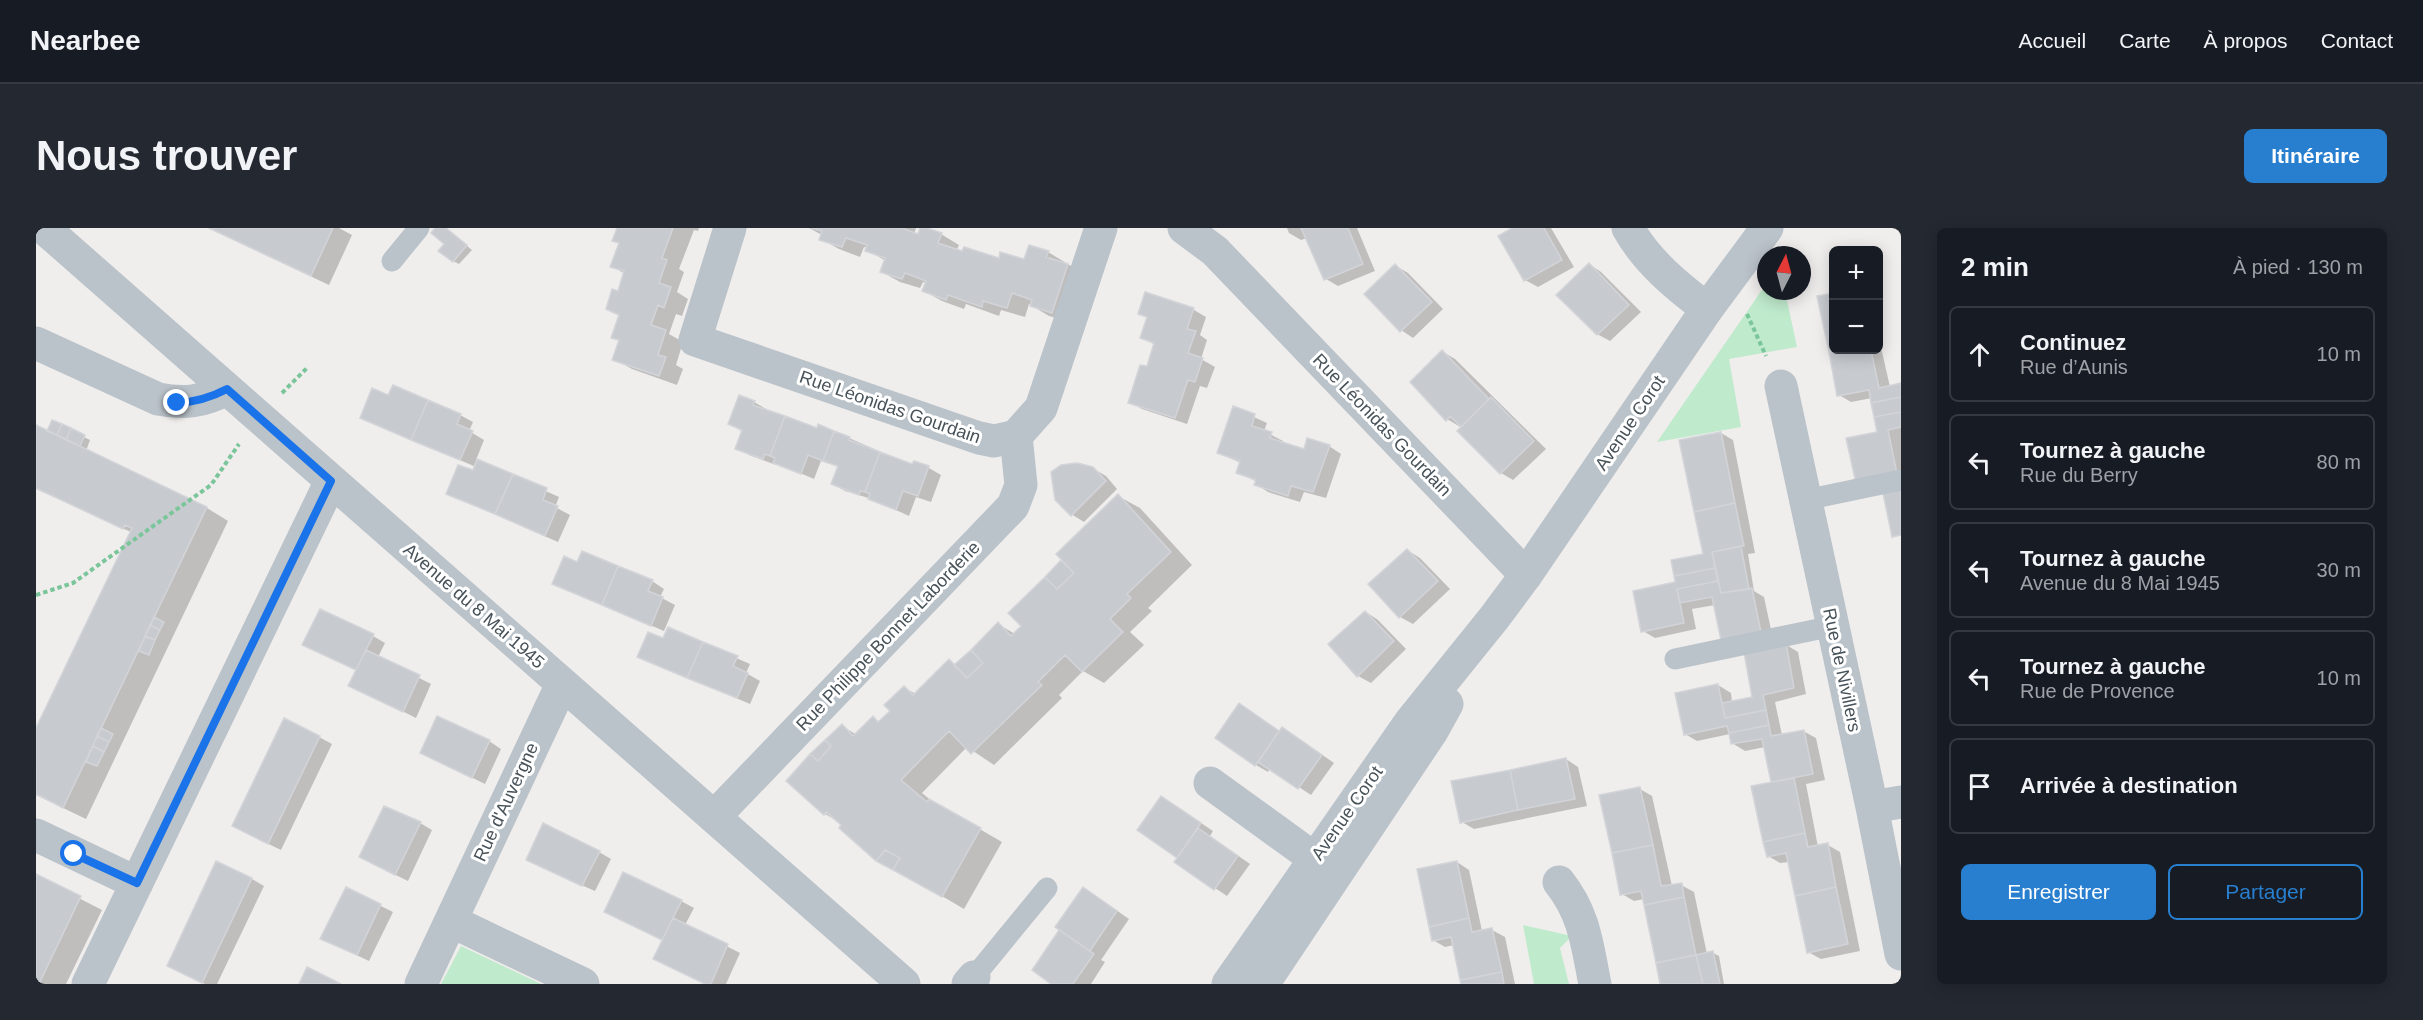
<!DOCTYPE html>
<html lang="fr">
<meta charset="utf-8">
<style>
body{margin:0;font-family:Helvetica,sans-serif;background:#242831;color:#f1f3f6}
.controls{position:absolute;right:18px;top:18px;display:grid;overflow:hidden;border-radius:9px;box-shadow:0 3px 15px #0003}
.controls button{width:54px;height:54px;display:grid;place-items:center;padding:0;border:0;border-bottom:2px solid #363941;background:#171b24;color:#f1f3f6;font:30px sans-serif}
.compass{position:absolute;left:1721px;top:18px;width:54px;height:54px;border-radius:50%;background:#171b24;box-shadow:0 3px 15px #0003;rotate:6deg}
.stop{position:absolute;width:18px;height:18px;margin:-14px;border:4px solid #1a73e8;border-radius:50%;background:#fff}
.stop.end{background:#1a73e8;border-color:#fff;box-shadow:0 2px 6px #0008}
.list{margin:0;padding:0;list-style:none}
h2{display:flex;justify-content:space-between;align-items:center;height:78px;margin:0;padding:0 24px;font-size:26px}
h2 small{font-size:20px;font-weight:400;color:#9ea1a6}
.list li{display:grid;grid-template-columns:39px 1fr auto;gap:18px;align-items:center;box-sizing:border-box;height:96px;margin:0 12px 12px;padding:0 12px;border:2px solid #363941;border-radius:9px}
.list b{display:block;font-size:22px;white-space:nowrap}
.list p{margin:0;font-size:20px;white-space:nowrap;color:#9ea1a6}
.list em{font-size:20px;font-style:normal;color:#9ea1a6}
.actions{display:flex;gap:12px;padding:18px 24px}
.actions a{flex:1;padding:14px 0;border:2px solid #287fcf;border-radius:9px;text-align:center;font-size:21px;color:#287fcf}
.actions .main{background:#287fcf;color:#fff}
.icon{flex:none;width:33px;height:33px;fill:none;stroke:currentColor;stroke-width:2;stroke-linecap:round;stroke-linejoin:round}
.map{position:relative;flex:none;width:1865px;height:756px;overflow:hidden;border-radius:9px}
header{display:flex;align-items:center;gap:36px;box-sizing:border-box;height:84px;padding:0 30px;background:#171b24;border-bottom:2px solid #363941}
header strong{font-size:28px}
nav{display:flex;gap:33px;margin-inline-start:auto;font-size:21px}
.intro{display:flex;align-items:center;justify-content:space-between;box-sizing:border-box;height:144px;padding:0 36px}
h1{margin:0;font-size:42px}
.button{padding:15px 27px;border-radius:9px;background:#287fcf;color:#fff;font-size:21px;font-weight:700}
main{display:flex;gap:36px;padding:0 36px}
aside{flex:1;background:#171b24;border-radius:9px;box-shadow:0 3px 15px #0003}
.map>svg:first-child{display:block}
.green{fill:#bfeacc}
.shadow{fill:#0003}
.building{fill:#c7cbd0;stroke:#d2d4d8;stroke-width:1.5}
.lines{fill:none;stroke-linecap:round;stroke-linejoin:round}
.path{stroke:#7ac599;stroke-width:4;stroke-dasharray:4.5 3;stroke-linecap:butt}
.service{stroke:#bac3c9;stroke-width:21}
.minor{stroke:#bac3c9;stroke-width:33}
.tertiary{stroke:#bac3c9;stroke-width:33}
.route{stroke:#1a73e8;stroke-width:8}
.labels{text-anchor:middle;stroke-width:6;stroke-linejoin:round;paint-order:stroke}
.street-label{font-size:18px;fill:#475259;stroke:#fff}
</style>
<header>
<strong>Nearbee</strong>
<nav><a>Accueil</a><a>Carte</a><a>À propos</a><a>Contact</a></nav>
</header>
<div class="intro"><h1>Nous trouver</h1><a class="button">Itinéraire</a></div>
<main>
<div class="map">
<svg width="1865" height="756" viewBox="0 0 1865 756">
<rect width="100%" height="100%" fill="#f0eded"/>
<path class="green" d="M1730,56V63H1749L1761,119L1693,131L1705,199L1621,214Z
M1487,697L1536,708L1524,720L1533,756H1498Z
M425,718L505,756H405Z"/>
<path class="shadow" d="M172,0H303L316,7L293,57Z
M401,0H409L436,22L423,36L417,33L411,15Z
M582,0H663L662,3L658,2L643,41L648,44L641,64L652,71L646,88L640,86L633,106L647,114L640,137L647,141L641,157L596,141L578,131L584,113L577,109L584,88L572,80L583,65L589,46L576,38L584,16L578,12Z
M773,0H880L878,6L883,7L886,0L905,6L923,17L920,23L964,32L989,33L1012,24L1050,47L1034,94L1013,88L993,76L989,89L965,82L963,88L930,76L928,81L906,73L888,63L890,55L887,54L884,60L864,54L846,44L850,33L831,22L832,20L828,19L824,29L803,21L785,11L786,7Z
M1251,0H1321L1339,43L1302,58L1290,51L1271,10L1265,12L1253,5Z
M1479,0H1515L1538,39L1502,59L1489,52Z
M1553,36L1565,44L1605,84L1574,113L1561,106Z
M1360,38L1372,45L1407,81L1377,110L1365,102Z
M1110,66L1158,82L1170,89L1164,107L1171,112L1165,131L1179,139L1171,160L1164,158L1151,196L1106,181L1094,174L1112,140L1119,117L1106,109L1112,90L1104,85Z
M1842,106L1854,159L1865,157V254L1843,205L1836,170L1815,174L1803,167L1798,122H1842Z
M1407,124L1419,131L1510,221L1477,252L1465,245L1426,200L1411,191L1376,154Z
M353,169L424,187L437,194L433,203L448,212L440,232L523,269L519,279L534,287L522,314L412,266L438,244L440,239L326,190Z
M718,174L730,181V183L781,202L813,210L877,238L878,234L893,240L905,247L895,274L880,269L873,288L836,271L809,263L797,256L803,239L785,233L778,251L741,235L740,237L713,227L701,220L707,204L694,196Z
M1198,180L1231,195L1228,203L1247,213L1246,215L1269,223L1293,218L1305,226L1290,270L1268,264L1264,274L1232,264L1220,256L1221,254L1202,244L1205,235L1182,225Z
M17,194L54,212L50,223L171,280L192,293L50,591L0,567V503L95,304L0,261V199L19,208Z
M1685,205L1697,212L1719,325L1712,326L1718,363L1728,369L1737,411L1679,377L1656,381L1660,401L1619,410L1607,403L1641,355L1669,327Z
M1056,240L1070,248L1081,261L1048,294L1035,286Z
M1082,268L1104,280L1156,337L1112,380L1116,383L1094,404L1108,417L1068,455L1047,443L1023,467L1026,470L958,537L931,519L886,565L897,574L966,614L928,681L865,644L805,595L789,586L806,498L821,507L837,490L844,494L856,483L868,460L880,466L913,433L920,437L962,396L979,406L987,399L1026,334L1032,337Z
M1371,322L1384,330L1414,361L1377,396L1364,389Z
M542,335L616,353L628,361L624,369L639,377L628,403L518,356Z
M1330,384L1342,392L1370,421L1335,455L1322,448Z
M633,401L714,436L710,445L724,453L714,476L603,429L628,412Z
M337,408L349,415L342,429L395,456L380,490L325,462L321,443L268,417Z
M1749,416L1762,424L1770,466L1739,474L1746,507L1767,503L1780,510L1789,552L1770,556L1782,619L1792,617L1804,624L1824,723L1785,731L1772,724L1753,634L1744,635L1732,628L1737,556L1729,519L1709,523L1696,515L1694,506L1661,513L1649,506L1682,457L1695,465L1696,475L1718,470Z
M1216,484L1244,504L1247,501L1259,508L1298,535L1275,567L1234,540L1232,544L1220,537Z
M283,509L296,516L245,622L210,605Z
M453,513L465,521L449,556L398,531Z
M1530,531L1542,539L1551,578L1438,601L1426,594Z
M1604,561L1616,568L1636,658L1645,657L1658,664L1671,726L1677,725L1683,728L1688,756H1626L1608,671L1598,673L1586,666Z
M1138,577L1177,603L1174,608L1214,636L1191,668L1140,634L1143,630Z
M384,595L396,602L372,653L337,636Z
M563,624L575,631L559,663L504,639Z
M1421,634L1433,642L1446,703L1456,702L1469,709L1479,756H1427L1418,717L1409,719L1397,712Z
M0,648L66,682L30,756H0Z
M216,651L228,658L181,756H169L145,745Z
M310,661L357,684L333,733L299,717Z
M1060,668L1093,691L1065,732L1069,734L1055,756H1018L998,742L1025,702Z
M645,673L658,680L649,697L704,725L690,756H670L628,712L582,691Z"/>
<path class="building" d="M173,0H297L275,48Z
M399,0H410L431,17L417,34L402,23L408,16L395,5Z
M581,0H637L626,30L631,32L623,55L635,59L628,80L622,77L615,97L630,102L622,127L630,129L623,148L576,132L583,112L575,110L583,87L570,81L576,61L582,63L588,43L574,39L583,15L576,13Z
M775,0H866L882,6L884,0H891L906,5L902,15L926,23L928,19L963,30L964,24L988,31L993,17L1013,23L1010,29L1032,36L1016,85L994,78L996,72L976,65L971,80L947,73L946,79L912,67L910,72L886,63L890,53L869,45L866,51L844,44L849,30L829,23L831,17L810,10L806,19L783,12L786,3Z
M1265,0H1312L1327,36L1288,52Z
M1476,0H1508L1526,32L1488,53L1462,8Z
M1553,35L1593,77L1561,107L1520,67Z
M1359,36L1396,74L1364,104L1328,66Z
M1109,64L1158,80L1151,101L1160,103L1152,125L1167,130L1159,154L1152,152L1139,190L1092,175L1104,137L1111,138L1118,115L1104,110L1111,89L1102,86Z
M1798,65V122H1807L1793,124L1781,68Z
M1406,122L1453,171L1425,199L1414,188L1410,193L1374,154Z
M1807,122H1835L1843,160L1865,155V169L1835,175L1833,162L1801,168L1793,124Z
M357,157L392,172L375,212L324,190L336,160L352,167Z
M703,167L719,173L717,177L749,188L734,228L729,226L727,231L699,221L706,202L692,196Z
M1455,169L1498,213L1464,246L1421,203Z
M1865,169V184L1838,189L1835,175Z
M392,172L425,186L421,196L437,203L424,232L375,212Z
M1197,178L1219,186L1216,198L1236,204L1234,210L1268,221L1271,210L1294,217L1277,264L1255,258L1252,268L1218,257L1220,252L1200,245L1204,233L1181,225Z
M1865,184V199L1852,202L1861,246L1820,255L1810,210L1841,204L1838,189Z
M749,188L781,200L782,196L798,203L787,233L772,227L765,246L737,235L739,230L734,228Z
M16,192L26,196L21,207L11,203Z
M26,196L35,200L30,212L21,207Z
M0,197L171,279L27,580L0,566V500L96,300L89,297L87,301L0,260Z
M35,200L49,207L44,218L30,212Z
M798,203L814,209L813,212L844,224L829,264L824,263L823,267L795,256L802,238L787,233Z
M1685,204L1699,275L1658,284L1643,212Z
M844,224L876,236L878,233L893,238L882,268L867,263L860,282L832,271L834,266L829,264Z
M441,231L477,246L459,286L410,266L422,237L437,242Z
M1041,235L1057,239L1070,253L1035,288L1019,272L1015,244L1025,237Z
M477,246L511,260L507,272L522,278L509,308L459,286Z
M1865,261V307L1856,309L1847,265Z
M1082,266L1135,324L1091,366L1095,370L1074,391L1087,404L1046,444L1029,427L1002,454L1006,457L935,526L913,503L865,552L891,574L893,571L945,600L906,669L857,642L864,630L849,622L840,633L803,600L805,597L790,584L788,587L750,553L774,526L782,533L795,518L789,512L806,496L817,508L837,488L842,494L854,483L848,477L868,458L877,467L913,431L931,450L947,435L935,422L962,394L975,408L985,398L972,385L1009,349L1021,361L1038,345L1020,326Z
M1699,275L1708,318L1676,324L1679,340L1638,348L1635,332L1667,326L1658,284Z
M1705,318L1713,361L1685,365L1676,324Z
M1371,321L1402,353L1363,390L1332,356Z
M546,323L582,338L566,377L516,356L528,328L541,334Z
M1025,332L1038,345L1021,361L1009,349Z
M582,338L617,352L612,363L627,369L615,398L566,377Z
M1679,340L1682,353L1641,361L1648,395L1605,404L1597,363L1639,354L1638,348Z
M1682,353L1685,365L1716,360L1725,404L1685,412L1676,369L1644,375L1641,361Z
M284,381L338,406L320,442L266,417Z
M1329,383L1358,413L1321,449L1292,416Z
M118,389L128,394L124,402L114,397Z
M114,397L124,402L119,412L109,408Z
M632,399L667,414L651,450L601,429L612,404L627,410Z
M109,408L119,412L113,427L103,423Z
M667,414L702,428L697,438L712,445L701,470L651,450Z
M1750,415L1758,460L1727,467L1730,482L1689,490L1686,475L1716,469L1708,424Z
M330,422L384,447L367,484L312,458Z
M935,422L947,435L931,450L918,437Z
M1682,456L1689,490L1730,482L1733,497L1693,505L1691,498L1648,507L1639,465Z
M1203,475L1243,503L1219,538L1179,510Z
M401,488L454,512L436,550L384,525Z
M248,490L284,508L232,616L196,598Z
M1733,497L1735,508L1768,502L1777,546L1735,554L1726,511L1695,516L1693,505Z
M1246,499L1286,527L1262,561L1222,534Z
M65,500L77,506L73,514L61,508Z
M61,508L73,514L68,524L57,518Z
M789,512L795,518L782,533L774,526Z
M57,518L68,524L61,538L50,534Z
M1530,530L1539,571L1482,582L1474,542Z
M1474,542L1482,582L1424,595L1415,553Z
M1758,550L1769,605L1727,614L1715,558Z
M1604,559L1617,617L1576,625L1563,567Z
M1125,568L1165,595L1141,630L1101,602Z
M348,578L385,594L359,647L323,629Z
M507,595L564,623L546,658L490,632Z
M1162,600L1202,628L1178,662L1138,634Z
M1769,605L1772,619L1792,615L1800,659L1759,668L1750,625L1731,629L1727,614Z
M1617,617L1625,658L1646,655L1648,669L1608,677L1605,663L1584,667L1576,625Z
M849,622L864,630L857,642L840,633Z
M180,633L216,650L166,755L131,738Z
M1421,633L1433,690L1393,699L1381,641Z
M587,644L646,672L626,712L568,684Z
M0,646L45,668L3,756H0Z
M310,659L345,676L321,727L284,711Z
M1047,659L1081,683L1054,723L1019,699Z
M1800,659L1812,716L1771,725L1759,668Z
M1648,669L1660,727L1620,735L1608,677Z
M637,690L692,716L675,756H669L617,731Z
M1433,690L1436,704L1456,700L1466,744L1424,752L1415,709L1396,713L1393,699Z
M1023,702L1058,726L1037,756H1015L996,742Z
M1677,723L1684,756H1667L1660,727Z
M1660,727L1667,756H1624L1620,735Z
M271,739L305,756H263Z
M1466,744L1468,756H1425L1424,752Z"/>
<g class="lines">
<path class="path" d="M1711,86L1730,128
M246,165L271,140
M0,367L37,355L175,257L203,216"/>
<path class="service" d="M356,33L383,0
M1769,272L1865,252
M1639,431L1797,398
M938,749L1011,660"/>
<path class="minor" d="M8,0L868,756
M694,0L659,112L943,210L958,213L980,208L1005,180L1065,0
M1148,0L1179,23L1490,347
M1592,0C1611,34 1641,58 1671,81
M0,115L122,171C148,176 167,174 191,161
M1745,158L1836,579L1865,726
M1174,555L1279,631
M1836,579L1865,574
M678,589L977,278L985,257L980,208
M0,607L101,655
M1523,654C1549,687 1551,717 1559,756
M415,693L547,756
M52,756L295,253
M385,756L526,456
M932,756L938,749"/>
<path class="tertiary" d="M1192,756L1375,493L1458,390L1490,347L1671,81L1731,0
M1227,756L1396,503L1411,476"/>
</g>
<g class="lines">
<path class="route" d="M38,626L101,655L295,253L191,161C174,170 160,174 141,175"/>
</g>
<g class="labels">
<g class="street-label">
<text transform="translate(854 179) rotate(19)" y="6">Rue Léonidas Gourdain</text>
<text transform="translate(1594 195) rotate(-56)" y="6">Avenue Corot</text>
<text transform="translate(1346 197) rotate(46)" y="6">Rue Léonidas Gourdain</text>
<text transform="translate(438 378) rotate(41)" y="6">Avenue du 8 Mai 1945</text>
<text transform="translate(852 408) rotate(-46)" y="6">Rue Philippe Bonnet Laborderie</text>
<text transform="translate(1806 442) rotate(78)" y="6">Rue de Nivillers</text>
<text transform="translate(470 574) rotate(-65)" y="6">Rue d'Auvergne</text>
<text transform="translate(1311 585) rotate(-55)" y="6">Avenue Corot</text>
</g>
</g>
</svg>
<div class="controls">
<button>+</button>
<button>−</button>
</div>
<svg class="compass" viewBox="-18 -18 36 36"><path d="M0-13l5 13h-10z" fill="#e53935"/><path d="M0 13l5-13h-10z" fill="#9ea1a6"/></svg>
<div class="stop" style="left:38px;top:626px"></div>
<div class="stop end" style="left:141px;top:175px"></div>
</div>
<aside>
<h2>2 min<small>À pied · 130 m</small></h2>
<ul class="list">
<li><svg class="icon" aria-label="ahead" viewBox="0 0 24 24"><path d="M12 20V5M6 11l6-6 6 6"/></svg><div><b>Continuez</b><p>Rue d’Aunis</p></div><em>10 m</em></li>
<li><svg class="icon" aria-label="left" viewBox="0 0 24 24"><path d="M17 20v-9H6M10 6l-5 5 5 5"/></svg><div><b>Tournez à gauche</b><p>Rue du Berry</p></div><em>80 m</em></li>
<li><svg class="icon" aria-label="left" viewBox="0 0 24 24"><path d="M17 20v-9H6M10 6l-5 5 5 5"/></svg><div><b>Tournez à gauche</b><p>Avenue du 8 Mai 1945</p></div><em>30 m</em></li>
<li><svg class="icon" aria-label="left" viewBox="0 0 24 24"><path d="M17 20v-9H6M10 6l-5 5 5 5"/></svg><div><b>Tournez à gauche</b><p>Rue de Provence</p></div><em>10 m</em></li>
<li><svg class="icon" aria-label="arrive" viewBox="0 0 24 24"><path d="M6 21V4h12l-3 4 3 4H6"/></svg><div><b>Arrivée à destination</b></div></li>
</ul>
<div class="actions"><a class="main">Enregistrer</a><a>Partager</a></div>
</aside>
</main>
